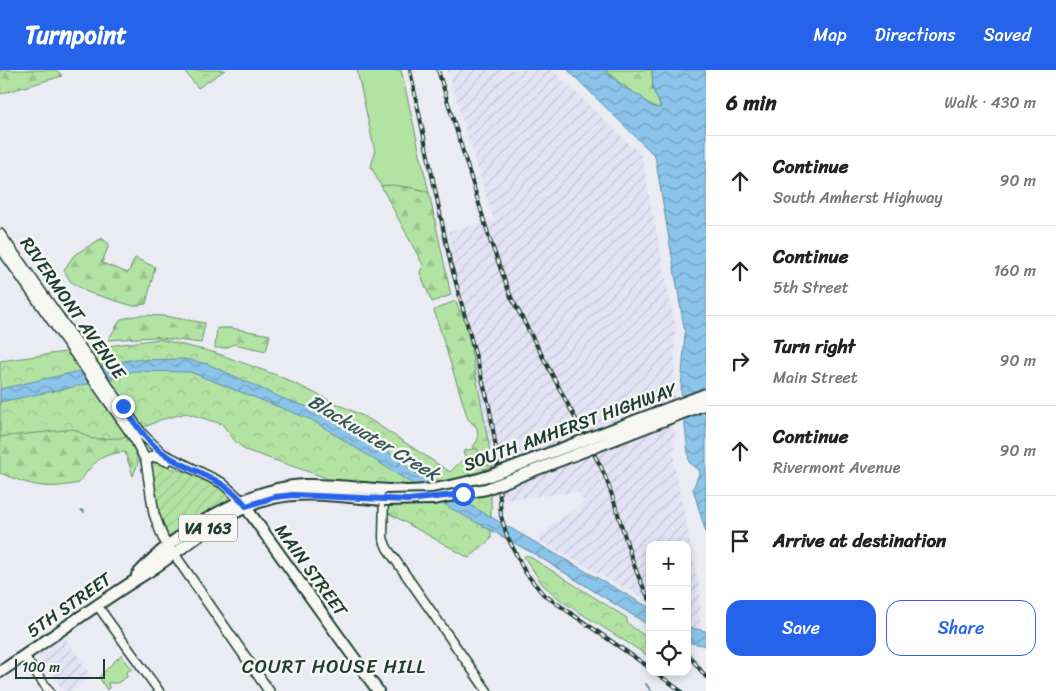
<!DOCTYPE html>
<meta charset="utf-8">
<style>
body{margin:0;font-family:Sriracha,sans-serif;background:#f2f2f2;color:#222}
.controls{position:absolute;right:15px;bottom:15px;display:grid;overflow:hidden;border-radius:10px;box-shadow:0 2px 8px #0003}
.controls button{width:45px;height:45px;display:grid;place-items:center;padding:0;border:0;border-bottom:1px solid #e0e0e0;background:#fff;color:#222;font:25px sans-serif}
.scale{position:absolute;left:15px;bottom:12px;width:90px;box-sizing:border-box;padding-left:5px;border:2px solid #1f3d34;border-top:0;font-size:14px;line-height:18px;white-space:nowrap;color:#1f3d34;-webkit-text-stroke:4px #f6f6f2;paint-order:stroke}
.stop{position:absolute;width:15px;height:15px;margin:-11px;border:4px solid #2563eb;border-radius:50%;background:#fff}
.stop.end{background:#2563eb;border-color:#fff;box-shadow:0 1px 5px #0008}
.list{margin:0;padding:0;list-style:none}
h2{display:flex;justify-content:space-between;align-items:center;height:65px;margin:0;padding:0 20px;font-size:21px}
h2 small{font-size:16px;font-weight:400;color:#767676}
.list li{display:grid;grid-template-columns:32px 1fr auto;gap:15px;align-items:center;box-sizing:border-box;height:90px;padding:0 20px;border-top:1px solid #e0e0e0}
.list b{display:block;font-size:19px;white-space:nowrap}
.list p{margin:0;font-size:16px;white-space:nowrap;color:#767676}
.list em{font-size:16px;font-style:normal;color:#767676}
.actions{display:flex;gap:10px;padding:15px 20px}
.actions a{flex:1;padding:11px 0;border:1px solid #2563eb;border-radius:15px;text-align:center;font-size:18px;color:#2563eb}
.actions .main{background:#2563eb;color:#fff}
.icon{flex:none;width:28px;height:28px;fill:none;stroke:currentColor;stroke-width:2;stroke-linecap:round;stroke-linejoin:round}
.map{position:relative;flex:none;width:706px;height:621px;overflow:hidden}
header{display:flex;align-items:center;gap:30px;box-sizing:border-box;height:70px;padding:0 25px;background:#2563eb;color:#fff}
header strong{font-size:24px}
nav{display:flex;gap:28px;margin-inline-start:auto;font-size:18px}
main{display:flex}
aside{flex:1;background:#fff}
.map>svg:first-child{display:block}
.industrial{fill:url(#industrial-furrows)}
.grass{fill:#b3e3a3;stroke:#69906c}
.forest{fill:url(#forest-firs);stroke:#69906c}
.park{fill:url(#park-crowns);stroke:#69906c}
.garden{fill:url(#garden-furrows);stroke:#69906c}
.water{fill:url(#water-waves);stroke:#608ea1}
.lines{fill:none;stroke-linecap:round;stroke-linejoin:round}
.stream{stroke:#608ea1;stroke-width:2}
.tertiary-casing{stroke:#1f3d34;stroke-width:11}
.secondary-casing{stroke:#1f3d34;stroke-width:12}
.primary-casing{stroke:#1f3d34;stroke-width:14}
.tertiary{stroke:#f6f6f2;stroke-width:8}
.secondary{stroke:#f6f6f2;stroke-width:9}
.primary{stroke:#f6f6f2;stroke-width:10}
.rail-casing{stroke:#1f3d34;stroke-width:4}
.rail{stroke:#f6f6f2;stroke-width:2;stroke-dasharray:5.5;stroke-linecap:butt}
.primary-bridge-casing{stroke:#1f3d34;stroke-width:14;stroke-linecap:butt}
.primary-bridge{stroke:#f6f6f2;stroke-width:10}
.route{stroke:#2563eb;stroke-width:6}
.labels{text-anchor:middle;stroke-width:5;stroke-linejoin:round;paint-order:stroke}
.shield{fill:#f6f6f2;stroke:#60746d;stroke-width:1}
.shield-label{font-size:16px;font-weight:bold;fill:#1f3d34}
.street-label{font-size:18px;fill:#1f3d34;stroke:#f6f6f2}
.water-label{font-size:19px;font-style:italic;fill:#355858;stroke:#f6f6f2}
.neighbourhood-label{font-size:19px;letter-spacing:1px;fill:#1f3d34;stroke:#f6f6f2}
</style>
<header>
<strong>Turnpoint</strong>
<nav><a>Map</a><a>Directions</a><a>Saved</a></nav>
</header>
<main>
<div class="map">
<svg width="706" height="621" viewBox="0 0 706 621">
<defs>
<pattern id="industrial-furrows" width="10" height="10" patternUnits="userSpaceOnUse" patternTransform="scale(1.25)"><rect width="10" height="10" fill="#e3e3f5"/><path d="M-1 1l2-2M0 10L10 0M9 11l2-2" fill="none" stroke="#c2c4d3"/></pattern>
<pattern id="forest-firs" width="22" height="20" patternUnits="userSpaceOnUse" patternTransform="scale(1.25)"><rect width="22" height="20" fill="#b3e3a3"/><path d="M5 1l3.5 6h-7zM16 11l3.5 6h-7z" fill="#9ac48d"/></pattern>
<pattern id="park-crowns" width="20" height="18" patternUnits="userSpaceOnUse" patternTransform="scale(1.25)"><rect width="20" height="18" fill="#b3e3a3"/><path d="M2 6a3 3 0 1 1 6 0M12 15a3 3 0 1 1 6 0" fill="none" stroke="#9ac48d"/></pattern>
<pattern id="garden-furrows" width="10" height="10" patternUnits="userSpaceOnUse" patternTransform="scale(1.25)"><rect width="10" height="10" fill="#b3e3a3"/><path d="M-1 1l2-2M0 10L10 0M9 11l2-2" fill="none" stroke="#9ac48d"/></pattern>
<pattern id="water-waves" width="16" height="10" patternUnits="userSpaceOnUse" patternTransform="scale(1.25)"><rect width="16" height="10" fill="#8bc4ea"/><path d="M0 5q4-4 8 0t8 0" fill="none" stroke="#71a0be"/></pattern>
</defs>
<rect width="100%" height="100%" fill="#ebebf4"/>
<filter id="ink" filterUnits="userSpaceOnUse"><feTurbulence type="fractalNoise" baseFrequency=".02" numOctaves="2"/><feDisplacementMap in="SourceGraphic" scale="10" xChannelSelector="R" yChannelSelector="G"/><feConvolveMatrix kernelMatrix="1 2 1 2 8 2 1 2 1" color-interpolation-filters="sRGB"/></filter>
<g filter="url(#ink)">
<path class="industrial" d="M447,0H552L641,85L675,255L674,395L700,522V560L687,553V475H650V532L535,468L585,432L577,422L500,430L448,161L494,151Z
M65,567L92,607L72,621H64L38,585Z"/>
<path class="grass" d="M357,0H401L429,123C420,117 392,115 381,116L371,97L375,82Z
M122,584L126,593L132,599L126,602L127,607L117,613H108L109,618L107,620L99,607Z"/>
<path class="forest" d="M0,0H57L62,6L0,24Z
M605,0H652L653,19L661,38C649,38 615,9 605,0Z
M392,115C402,117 422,118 429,123L451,225L432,232L420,203L423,195L381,116Z
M102,168L109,174L102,193L128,203L135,188L155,197L146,234L133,236L87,222L70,211L64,200L74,185Z
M455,231L460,241H464L493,397L482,400L473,377L478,370L477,358L468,349L434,240Z
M140,245L164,246L205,253L201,273L154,267L108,270L121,249Z
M217,258H231L270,265L266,281L234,274L226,278H215Z
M89,314L135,379L138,393L133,406L125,382C99,384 93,393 79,413C44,420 33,416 0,403V332Z"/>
<path class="park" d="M184,0H225L198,18Z
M159,269L216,283L279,306L369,349L450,402L465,387L463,381L477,378L491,424V469L469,488L324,407L245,380L235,371L222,354L186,343L160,350L121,368L92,369L74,359L0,367V291Z
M527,485L627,548V553L646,567L645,575L649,577L647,585L563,532L543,515L524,487Z"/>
<path class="garden" d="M152,390C161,392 166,397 174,399C193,404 216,410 230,425L226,432L174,466L165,465C160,452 149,402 152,390Z"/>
<path class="water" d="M568,0H605L624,18L641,26L648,34L656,38L661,37L653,19L652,0H706V463L693,419L700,401L689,392L681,320L685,263L655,86Z
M184,289L208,294L284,329L335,346L369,367L421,407L650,538V556L536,485L452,439L312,350L190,302L134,301L112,309L0,332V319L129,290Z
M687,557L706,561V576L687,572Z"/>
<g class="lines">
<path class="stream" d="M81,440L84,442
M646,614L651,621"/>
<g class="tertiary-casing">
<path id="tertiary" d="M384,425L383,468L387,478L487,621
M97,535L159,621
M24,586L49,621"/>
</g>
<g class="secondary-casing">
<path id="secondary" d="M0,164L142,364L163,384L222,413L242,431
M0,177L135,369L146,391L154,444L163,468L269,621
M146,391L153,386L167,391"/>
</g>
<g class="primary-casing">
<path id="primary" d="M242,432L378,621
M137,505C174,463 247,418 304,415C338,414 373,420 407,421C435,421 463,414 489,406
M0,602C48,570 95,535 145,504C188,477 222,440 274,428C308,420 349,428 384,430"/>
</g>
<use href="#tertiary" class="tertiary"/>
<use href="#secondary" class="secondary"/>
<use href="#primary" class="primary"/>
<g class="rail-casing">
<path id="rail" d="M410,0L450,191L489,335L497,384L501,446L507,466L525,502L543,524L650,598
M438,0L490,170L511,227L601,397C621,440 626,488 650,530
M687,583L706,607
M655,602L681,621"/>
</g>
<use href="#rail" class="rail"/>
<g class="primary-bridge-casing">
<path id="primary-bridge" d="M489,406L706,324
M384,430L433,429L486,419L706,334"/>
</g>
<use href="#primary-bridge" class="primary-bridge"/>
</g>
</g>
<g class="lines" filter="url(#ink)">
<path class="route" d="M123,336C135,353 148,374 166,385C193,403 225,408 246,436L275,427L293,425L408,430L463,424"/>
</g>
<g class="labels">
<rect class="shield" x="179" y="444.5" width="58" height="27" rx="4"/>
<g class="shield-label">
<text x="208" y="464">VA 163</text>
</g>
<g class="street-label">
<text transform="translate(73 238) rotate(55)" y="6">RIVERMONT AVENUE</text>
<text transform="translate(570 357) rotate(-20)" y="6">SOUTH AMHERST HIGHWAY</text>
<text transform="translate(311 500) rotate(54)" y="6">MAIN STREET</text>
<text transform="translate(69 535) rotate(-35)" y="6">5TH STREET</text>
</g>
<g class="water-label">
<text transform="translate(374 367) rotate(31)" y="7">Blackwater Creek</text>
</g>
<g class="neighbourhood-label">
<text x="334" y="603">COURT HOUSE HILL</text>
</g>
</g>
</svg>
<div class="controls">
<button>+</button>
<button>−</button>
<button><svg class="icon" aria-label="locate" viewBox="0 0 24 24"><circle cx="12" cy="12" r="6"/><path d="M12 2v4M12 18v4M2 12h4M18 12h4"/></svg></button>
</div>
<div class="scale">100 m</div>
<div class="stop" style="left:463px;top:424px"></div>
<div class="stop end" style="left:123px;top:336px"></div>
</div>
<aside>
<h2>6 min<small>Walk · 430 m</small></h2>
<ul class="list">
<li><svg class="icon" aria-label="ahead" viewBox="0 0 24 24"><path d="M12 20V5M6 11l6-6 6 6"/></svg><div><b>Continue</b><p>South Amherst Highway</p></div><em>90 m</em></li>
<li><svg class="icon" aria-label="ahead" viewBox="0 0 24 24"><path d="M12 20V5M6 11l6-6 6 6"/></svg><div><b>Continue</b><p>5th Street</p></div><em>160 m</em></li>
<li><svg class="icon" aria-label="right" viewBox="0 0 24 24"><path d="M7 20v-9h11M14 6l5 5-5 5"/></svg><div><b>Turn right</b><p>Main Street</p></div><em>90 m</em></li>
<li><svg class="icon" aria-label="ahead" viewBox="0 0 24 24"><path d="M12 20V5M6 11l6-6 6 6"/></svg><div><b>Continue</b><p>Rivermont Avenue</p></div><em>90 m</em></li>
<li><svg class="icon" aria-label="arrive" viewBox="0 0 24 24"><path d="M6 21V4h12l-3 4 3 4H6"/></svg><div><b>Arrive at destination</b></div></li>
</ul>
<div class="actions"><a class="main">Save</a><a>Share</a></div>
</aside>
</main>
